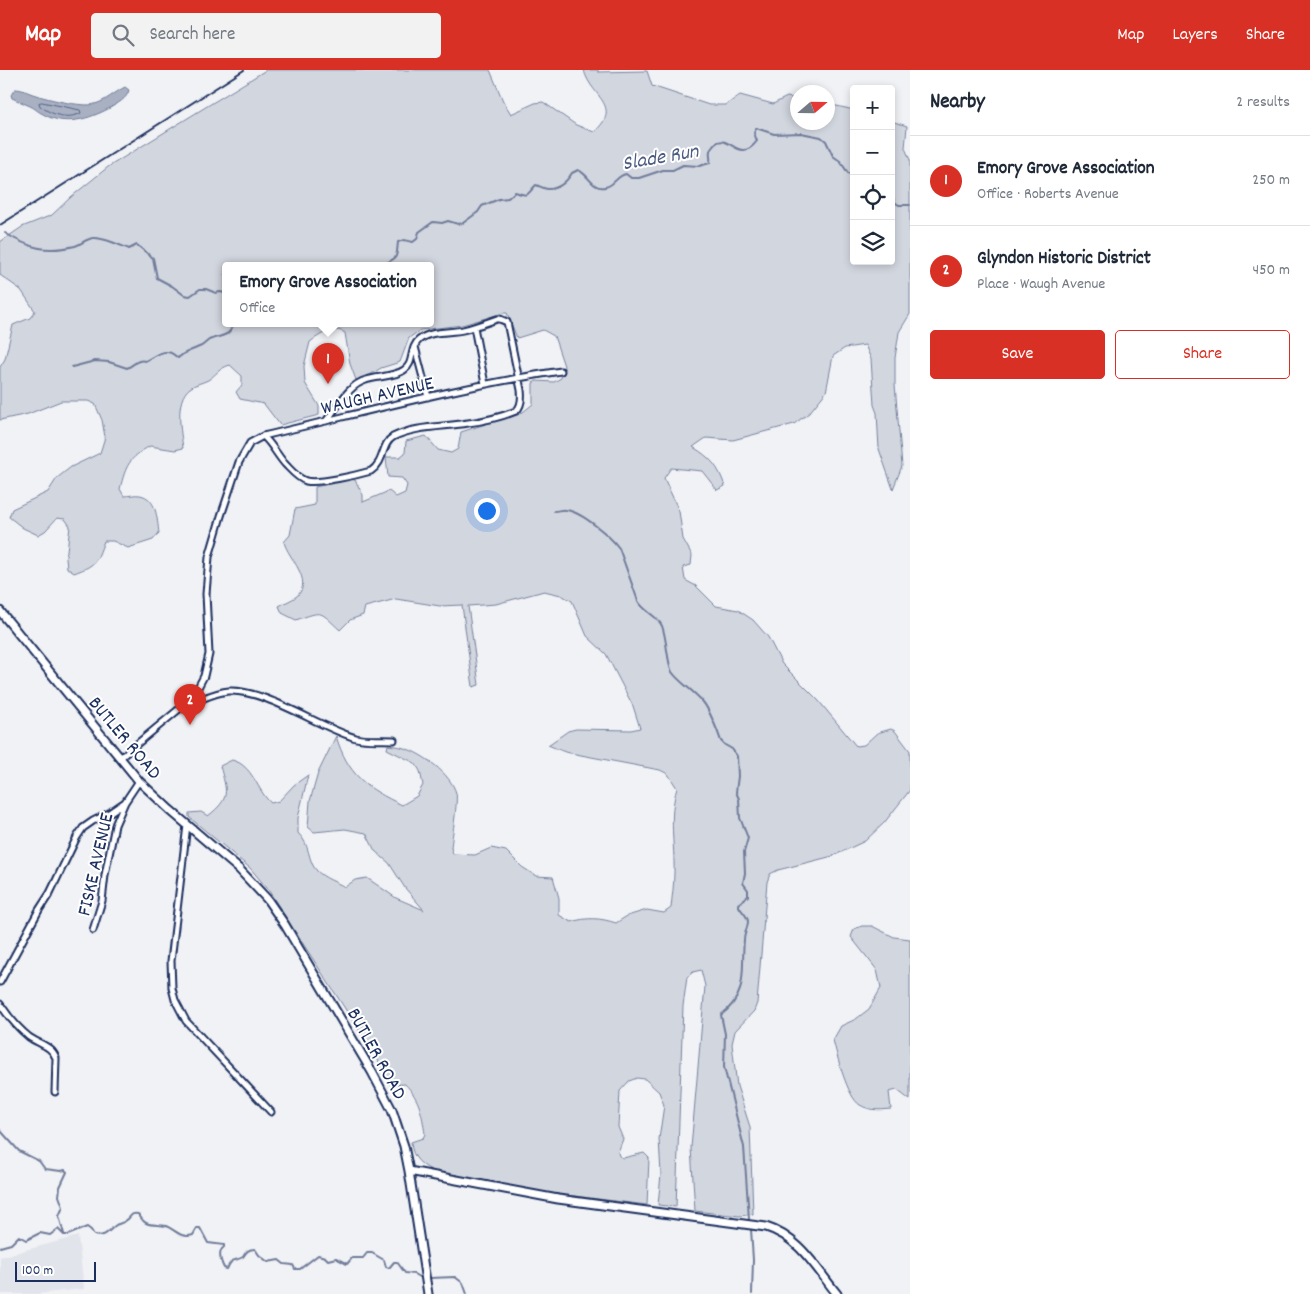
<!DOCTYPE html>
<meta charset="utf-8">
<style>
body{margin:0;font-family:Dekko,sans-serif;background:#f2f2f3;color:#1f2937}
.controls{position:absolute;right:15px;top:15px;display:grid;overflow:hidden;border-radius:5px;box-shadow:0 2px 8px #0003}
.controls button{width:45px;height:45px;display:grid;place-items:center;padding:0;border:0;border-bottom:1px solid #e0e1e3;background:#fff;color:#1f2937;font:25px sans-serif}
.compass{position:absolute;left:790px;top:15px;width:45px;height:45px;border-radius:50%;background:#fff;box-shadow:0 2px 8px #0003;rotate:70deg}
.scale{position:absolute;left:15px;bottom:12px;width:81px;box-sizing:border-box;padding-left:5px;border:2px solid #1b2f5e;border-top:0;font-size:14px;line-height:18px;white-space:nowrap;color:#1b2f5e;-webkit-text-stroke:4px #fff;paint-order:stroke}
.you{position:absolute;left:486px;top:440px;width:18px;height:18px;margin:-12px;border:4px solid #fff;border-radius:50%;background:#1a73e8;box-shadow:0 0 0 8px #1a73e833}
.badge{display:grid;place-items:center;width:32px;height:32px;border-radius:50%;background:#d93025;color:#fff;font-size:16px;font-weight:700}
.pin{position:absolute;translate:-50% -41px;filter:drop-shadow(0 1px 2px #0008)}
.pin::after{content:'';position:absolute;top:26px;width:18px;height:15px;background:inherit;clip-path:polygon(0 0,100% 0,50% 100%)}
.popup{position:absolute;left:222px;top:192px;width:212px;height:65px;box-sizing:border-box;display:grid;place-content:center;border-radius:5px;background:#fff;filter:drop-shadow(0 1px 4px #0005);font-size:16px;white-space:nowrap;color:#747a83}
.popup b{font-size:19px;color:#1f2937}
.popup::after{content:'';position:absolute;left:50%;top:100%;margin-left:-10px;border:10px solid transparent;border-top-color:#fff}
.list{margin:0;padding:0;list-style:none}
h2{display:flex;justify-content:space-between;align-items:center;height:65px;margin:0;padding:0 20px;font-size:21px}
h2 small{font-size:16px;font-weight:400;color:#747a83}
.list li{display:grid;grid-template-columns:32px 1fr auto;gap:15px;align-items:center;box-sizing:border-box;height:90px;padding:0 20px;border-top:1px solid #e0e1e3}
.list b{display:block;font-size:19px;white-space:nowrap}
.list p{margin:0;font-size:16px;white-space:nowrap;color:#747a83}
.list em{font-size:16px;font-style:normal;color:#747a83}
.actions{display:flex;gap:10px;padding:15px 20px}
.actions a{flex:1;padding:11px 0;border:1px solid #d93025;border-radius:5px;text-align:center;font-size:18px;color:#d93025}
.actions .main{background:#d93025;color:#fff}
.icon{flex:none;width:28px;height:28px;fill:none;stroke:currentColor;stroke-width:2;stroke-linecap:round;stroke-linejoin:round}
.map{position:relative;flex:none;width:910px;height:1224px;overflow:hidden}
header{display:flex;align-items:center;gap:30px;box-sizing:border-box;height:70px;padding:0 25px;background:#d93025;color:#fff}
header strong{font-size:24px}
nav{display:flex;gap:28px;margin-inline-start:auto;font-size:18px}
.search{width:350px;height:45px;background:#f2f2f3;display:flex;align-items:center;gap:12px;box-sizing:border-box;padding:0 18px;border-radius:5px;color:#747a83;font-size:19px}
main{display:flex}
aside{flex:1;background:#fff}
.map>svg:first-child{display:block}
.built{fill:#e1e4ea}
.green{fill:#d2d6df;stroke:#76829e;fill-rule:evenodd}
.water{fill:#a8b0c2;stroke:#707c9a}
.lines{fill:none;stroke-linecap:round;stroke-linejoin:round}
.shore{stroke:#536386;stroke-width:1}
.stream{stroke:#707c9a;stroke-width:2}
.minor-casing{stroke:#1b2f5e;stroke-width:9}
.secondary-casing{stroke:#1b2f5e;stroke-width:11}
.minor{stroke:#fff;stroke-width:5}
.secondary{stroke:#fff;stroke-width:7}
.rail{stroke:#1b2f5e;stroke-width:2}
.labels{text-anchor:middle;stroke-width:4;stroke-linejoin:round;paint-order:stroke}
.street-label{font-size:20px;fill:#1b2f5e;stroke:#fff}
.water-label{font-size:21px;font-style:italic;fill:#4c5c81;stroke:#fff}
</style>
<header>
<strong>Map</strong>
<div class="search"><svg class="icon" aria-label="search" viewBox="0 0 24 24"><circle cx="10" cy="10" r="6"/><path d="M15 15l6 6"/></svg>Search here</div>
<nav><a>Map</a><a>Layers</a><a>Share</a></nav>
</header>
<main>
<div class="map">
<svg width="910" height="1224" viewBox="0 0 910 1224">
<rect width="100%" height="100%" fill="#f1f2f5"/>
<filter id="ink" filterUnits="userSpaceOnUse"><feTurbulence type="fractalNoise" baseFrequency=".02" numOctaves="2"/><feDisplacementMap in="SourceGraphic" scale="10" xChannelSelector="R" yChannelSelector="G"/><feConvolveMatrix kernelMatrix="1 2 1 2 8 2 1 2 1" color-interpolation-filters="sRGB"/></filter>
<g filter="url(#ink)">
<path class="built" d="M78,1166L84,1219L36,1224H0V1187Z"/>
<path class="green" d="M266,0H490L503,31L511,44L535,33L543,32L576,55L594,62C624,36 590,26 584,0H598V2L647,1L652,16L709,35H726L740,25L773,34L787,27L797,29L798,52H828V34L854,40V191H891V51L907,56L905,78L910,90V244L899,262L895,288V315L902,396L893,419L879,379L877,343L874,335L871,289L865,275L845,278L833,286L826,322L809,343L794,354L733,370L706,368L693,377C711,388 718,396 725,416L717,420L702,401L671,398L664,408L679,441L683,469L692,485L691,495L683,497L685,510L696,516L716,536L738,540L753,550L768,567L782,594L818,630L856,676L864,675L877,663L891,659L895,661L910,681V720L884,753L865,771L833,786L778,800L770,804L767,812L757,933L754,941L735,961L732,974L737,1016L750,1057L753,1144L740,1146L695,1141L691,1078L705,916L701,900L693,902L687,907L683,936L676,1137L658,1135L661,1104L659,1069L664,1035L659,1022L645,1009L637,1008L629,1011L620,1021L618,1057L623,1069L618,1082L619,1086L623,1088L644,1083L649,1088L647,1135L550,1123L437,1103C423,1096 412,1090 411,1072L423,1068L425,1064C422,1044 420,1029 405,1014L392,1015L389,1013L377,988L267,818L250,798L189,747V743L201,742L208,746C231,728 227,722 220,696L232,690C253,695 257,721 271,733L279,731L294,715L308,705L298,748V763C311,775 307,791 317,801C324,808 336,812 345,817L355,810L367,808L396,828L424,840L405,818L389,793L375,781L366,763L345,759L314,762L308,757L310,731L318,703L336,666C348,705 366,718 402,735L417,726L423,715L420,701L415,693L387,679L388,675C393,676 399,676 404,678C422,683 451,704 456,723C458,730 452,767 451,778L453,784L475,785L491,778L506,781L522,797L536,806L553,807L559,828V845L571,852C587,847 601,848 616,853L627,846L647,840L664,843L671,838C672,826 674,815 674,803C675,773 668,748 677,718L668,704L660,700L565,682L548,675L568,661L576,659L631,660L640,658L633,636L606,584L587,566L572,531L561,525L544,521L496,534L468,536L479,615L473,617L462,535L440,536L396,529L365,537L363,545L350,550L340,560C319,541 324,540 296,550L282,543L279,536C284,533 292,530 297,526C314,510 288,488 284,472L290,465L295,439L315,435V417L351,409L355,410L363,425V432L389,421L396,427L405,423L407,415L402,408L388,407L386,387H400L405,383L406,371L426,366L438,380L451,383L458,379L461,362L523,342L533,334V313L536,311L554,312L561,308L564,296L554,266L543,260L517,268L507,243H503L462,255L420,260L409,268L400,292L381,298L368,306L356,310L350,294L345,263C333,255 320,265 310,272L304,296L305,313L319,336V345L280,355L264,334L240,329L236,322L242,315V306L230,295C219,298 216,305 208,310C202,313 195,314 190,318C174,330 181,362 183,378L175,380L150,376C129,388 126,395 120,419L124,426C129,426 135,424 140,425C157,428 157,449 159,463L153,470L128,478L113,471H104C96,493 96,495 74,503L67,498L66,489L70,456L65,449L57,448L45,461L38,465L23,458L9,447L12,439L48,422L57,408L71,397L100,383L105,367L102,350L95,334L88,331H61L28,344L0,350V297L5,289L13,255L30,248L35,241L21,220L0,205V172L22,157L52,145L71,127L108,97ZM225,195H430V253H225Z
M862,856H872L894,867L910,869V1030L897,1020L889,1022L891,1039C880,1040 870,1041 860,1035C847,1027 837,985 833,970L841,956L856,949L869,939L881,918L877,900L851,867L854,859Z"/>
<path class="water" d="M125,17L129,20C127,29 118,33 110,38C89,49 65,57 43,44C38,42 35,38 30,36C24,33 18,31 12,28L11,25L15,19C21,19 25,21 30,23C43,28 83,38 95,34C106,31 115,22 125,17Z"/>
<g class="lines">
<path class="shore" d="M42,32L80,40L81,43C68,50 52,45 40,36L39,33Z"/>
<path class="stream" d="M891,114C894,120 892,125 894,132L899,135H910
M5,163C29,178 46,183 75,176C81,174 86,169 93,168C103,167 120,175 129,179L137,175L153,188L157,208L172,216L184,225L190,226L200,219H206L216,223L220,222L225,223
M351,195H352
M382,195C399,187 396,189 398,172L404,170L413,172L417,169L419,162L433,152L442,153L448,151L458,154L463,153L478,142L482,136L499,129L508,128L515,122C530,127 526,125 536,115C540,116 544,119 548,119C560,119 567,111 572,103L578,100C589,104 592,120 605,117C614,116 616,106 626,104L631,108H639L663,100H673L683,95L699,96L710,93C711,88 709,85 710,81C710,80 714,75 715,74C725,65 734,81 744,80C749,80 754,75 757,71L754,63L756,58L774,64L801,63L821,67L826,71L833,86L840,91L848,103L854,105
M72,297L95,291L109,292L127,298C134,295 137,289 145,291C152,288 162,279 171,283C174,284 176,287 178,288C187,280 189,282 199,277C203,276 206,272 209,270C222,264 228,269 234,253
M554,441C558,441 562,439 566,440C582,442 610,466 619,478L638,531C644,542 657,545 662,556C667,569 667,592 672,602C680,613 694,621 703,632C709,639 718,662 721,671L725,675L732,679L737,686L738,706L736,722L739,729L740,748L748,768L744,782L745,803L743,813L748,820V826L738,834C740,841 747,844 748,851C748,857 744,864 744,870C741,901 749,924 721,945L725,964L724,997L744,1077L749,1149
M0,1060L19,1081L39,1091L45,1099L61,1101L65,1100L67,1102L60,1117L59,1126L63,1137L59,1146L64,1164
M751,1159L753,1190L752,1224
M0,1177L11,1174L19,1166L26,1170L40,1163L50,1165L58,1159L64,1165H68L87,1157L91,1160L94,1165C105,1168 108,1161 116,1155C120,1153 124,1153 128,1149C132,1145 131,1143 138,1144C141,1147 142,1151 146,1153C152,1156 160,1154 166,1156C176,1160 181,1169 193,1165L197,1158H200L208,1173L224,1175V1177C217,1182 221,1192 224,1198L227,1199C232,1187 234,1192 243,1187C246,1182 248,1179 255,1179L259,1185L268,1192L279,1190L284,1194L293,1195L295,1199H300L318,1185L325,1187L328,1190L336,1188L347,1194L352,1188H363L367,1183H372L384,1190L386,1197L389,1198L394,1192H397L405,1203L414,1204L419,1207
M430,1208L455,1207L463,1213L467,1224"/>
<g class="minor-casing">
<path id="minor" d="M474,257L485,314
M415,277L428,327
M263,366C272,374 277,385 285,394C291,400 297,408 306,411C319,414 357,405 371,401C385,392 381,374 393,367C414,356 445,357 468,353C484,351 501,347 516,341C522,336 522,328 521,320L507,252L500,249H497C486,253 475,257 463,260C450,263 430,260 419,270C409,278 415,293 404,300C394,307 378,306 366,310C348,315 338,337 326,351
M185,635C199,631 214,622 229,621C264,619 319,657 356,668C368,671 381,669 394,670
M120,688L184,635L194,625L204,606L209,584L206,524L209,487L221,446L239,392L250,373L263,366C362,343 460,316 561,301
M187,755L171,891L172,918L175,930L186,951L271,1042
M93,860L102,831L105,805L115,755L125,732L139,711
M0,912L39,840L50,823L77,767L83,758L93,751L109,743L125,732
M0,934C8,946 18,958 29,967C39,974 52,976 56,988L55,1022"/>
</g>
<g class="secondary-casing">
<path id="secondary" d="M0,541L139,711L170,740L239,799L267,829L285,855L372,1002L392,1040L404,1076L409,1101L428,1224
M409,1101L558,1129L766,1157C799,1167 816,1198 837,1224"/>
</g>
<use href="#minor" class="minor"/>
<use href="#secondary" class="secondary"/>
<path class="rail" d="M0,155L244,0"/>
</g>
</g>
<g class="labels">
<g class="street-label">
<text transform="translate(377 324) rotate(-13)" y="7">WAUGH AVENUE</text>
<text transform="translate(126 667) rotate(50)" y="7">BUTLER ROAD</text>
<text transform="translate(94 794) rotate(-77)" y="7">FISKE AVENUE</text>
<text transform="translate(378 983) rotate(61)" y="7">BUTLER ROAD</text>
</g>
<g class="water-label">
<text transform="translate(660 86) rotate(-10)" y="7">Slade Run</text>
</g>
</g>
</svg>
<div class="controls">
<button>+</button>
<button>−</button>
<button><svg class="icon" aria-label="locate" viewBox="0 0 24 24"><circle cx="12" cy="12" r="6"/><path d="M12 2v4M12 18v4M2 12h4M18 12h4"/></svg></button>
<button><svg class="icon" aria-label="layers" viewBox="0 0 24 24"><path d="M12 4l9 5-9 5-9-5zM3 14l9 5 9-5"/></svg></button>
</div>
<svg class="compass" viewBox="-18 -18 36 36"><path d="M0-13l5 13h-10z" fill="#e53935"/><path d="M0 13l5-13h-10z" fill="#747a83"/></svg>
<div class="scale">100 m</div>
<div class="you"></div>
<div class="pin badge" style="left:328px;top:314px">1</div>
<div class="popup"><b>Emory Grove Association</b>Office</div>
<div class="pin badge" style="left:190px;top:655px">2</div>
</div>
<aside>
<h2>Nearby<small>2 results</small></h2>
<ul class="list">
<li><span class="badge">1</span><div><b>Emory Grove Association</b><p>Office · Roberts Avenue</p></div><em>250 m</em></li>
<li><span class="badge">2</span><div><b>Glyndon Historic District</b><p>Place · Waugh Avenue</p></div><em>450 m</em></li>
</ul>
<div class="actions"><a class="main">Save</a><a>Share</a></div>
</aside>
</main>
